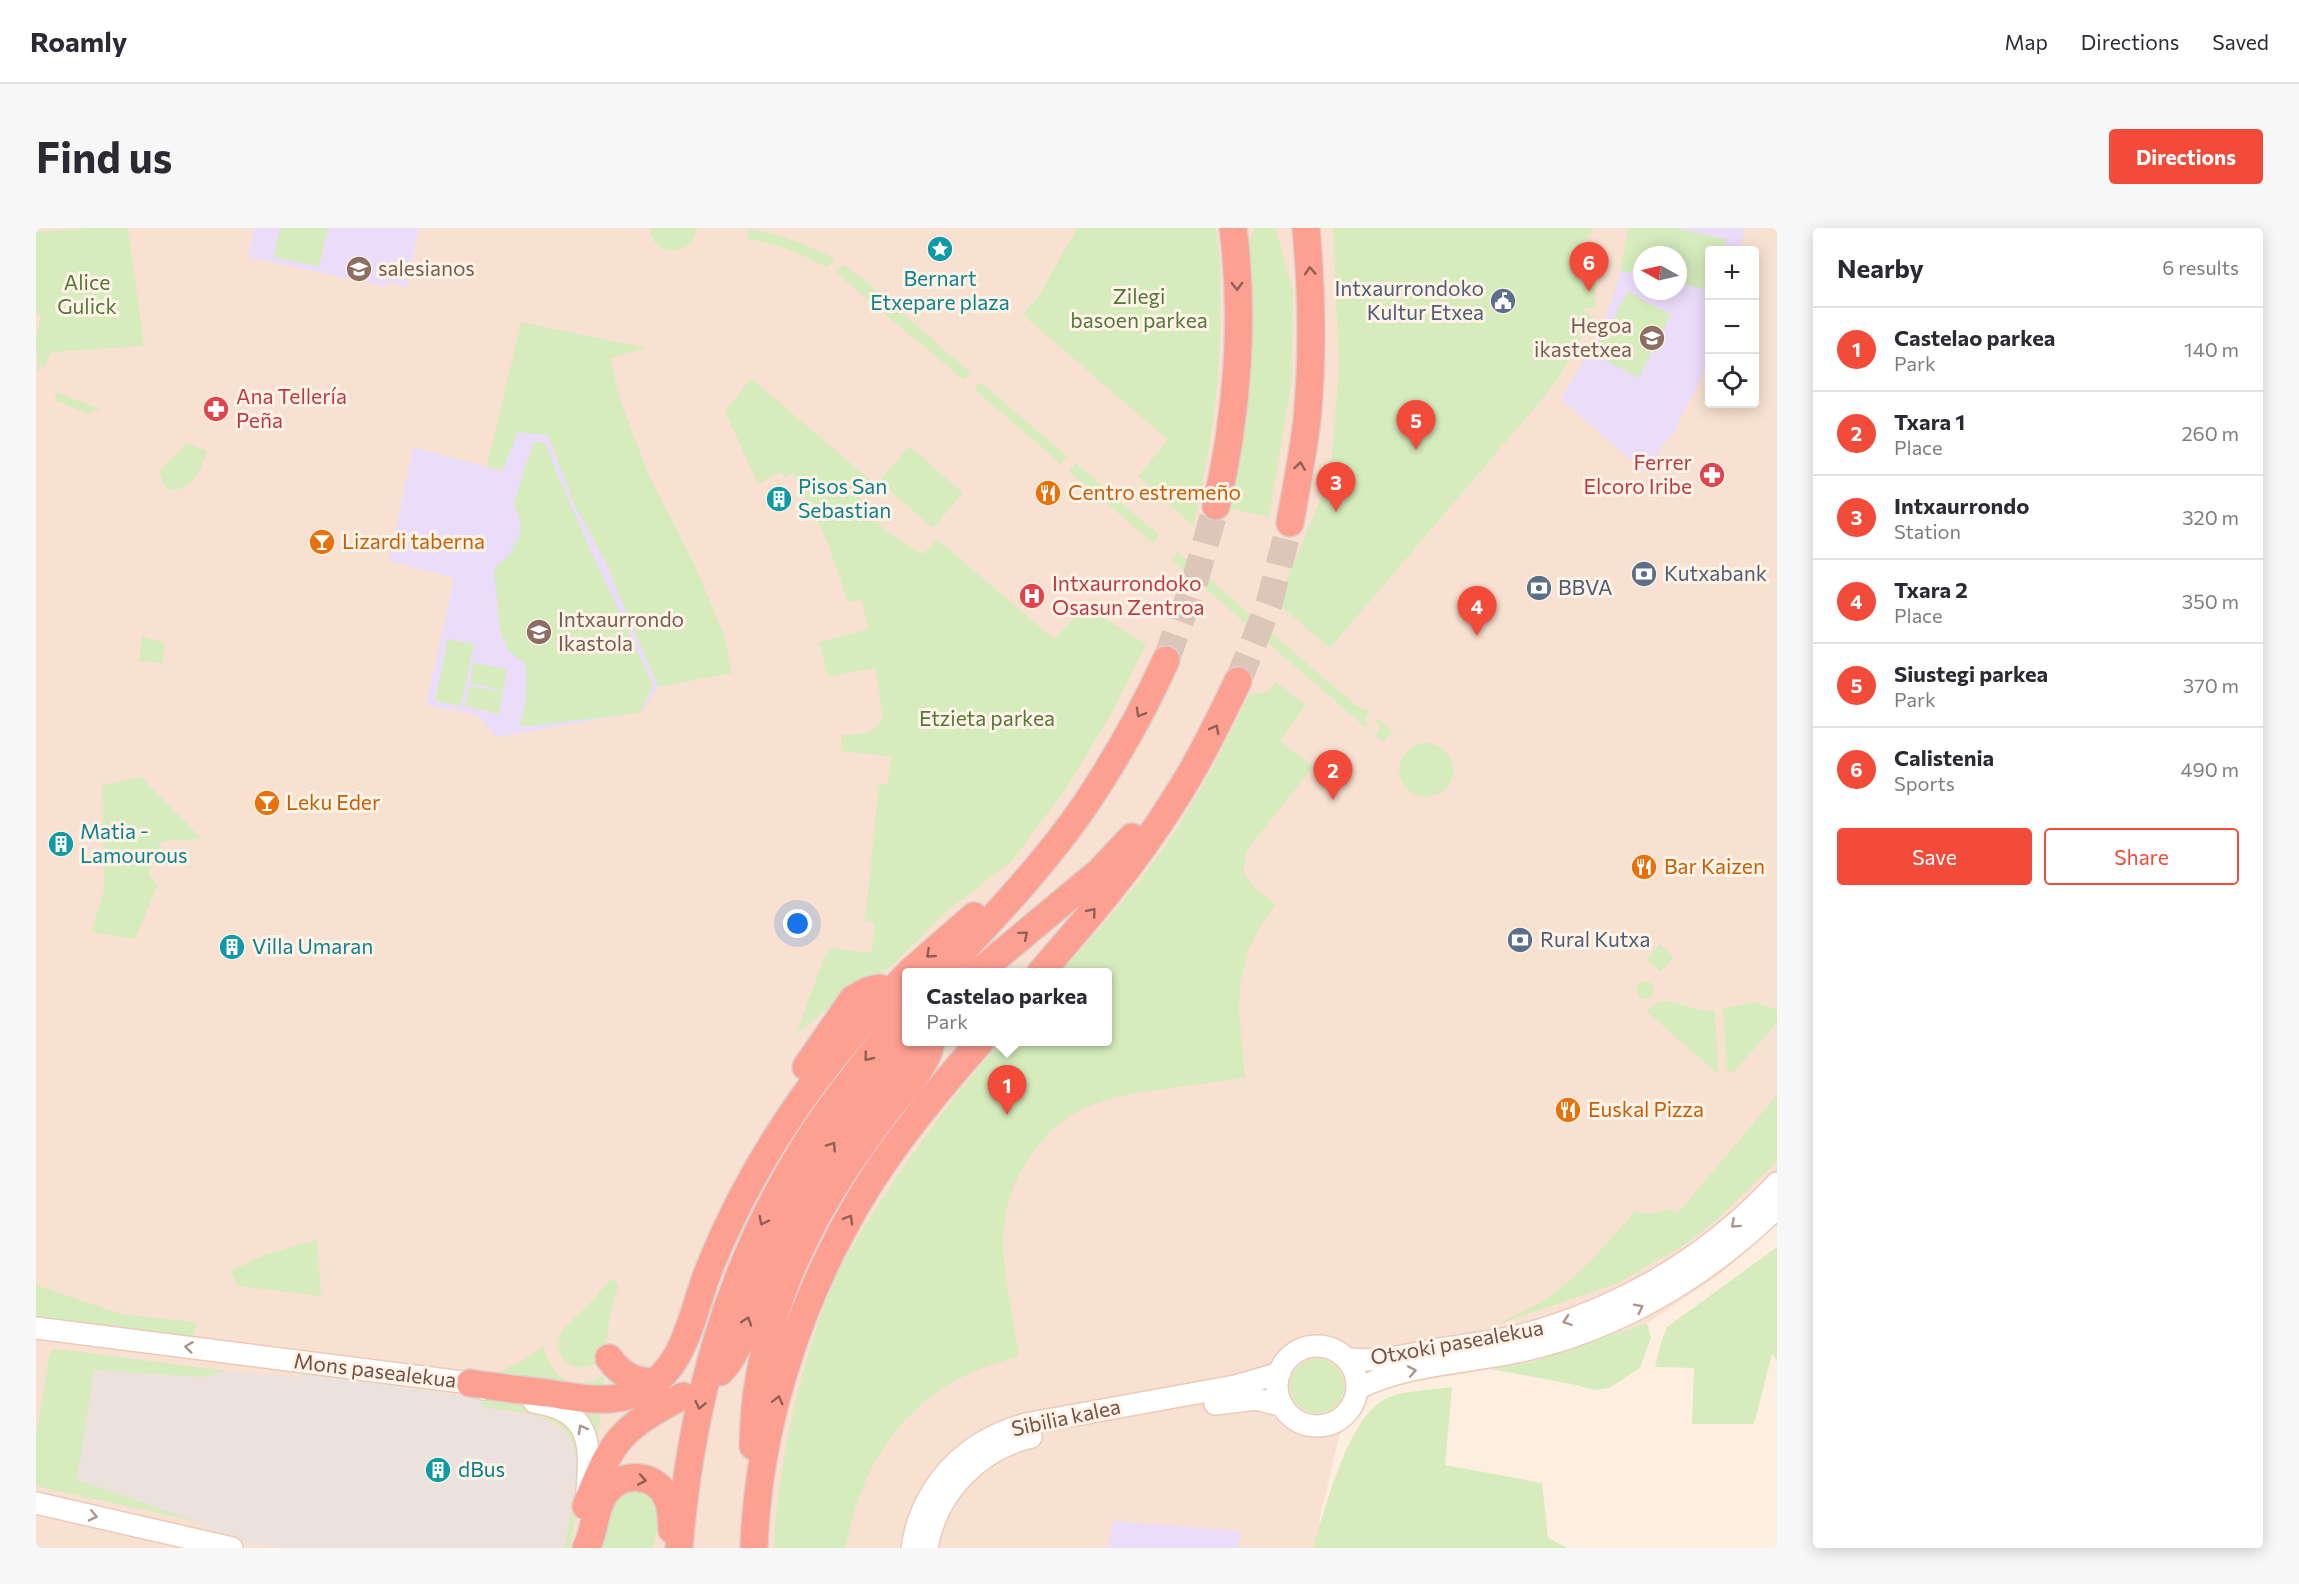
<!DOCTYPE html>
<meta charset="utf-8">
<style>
body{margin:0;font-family:Commissioner,sans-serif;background:#f7f7f7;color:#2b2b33}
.controls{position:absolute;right:18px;top:18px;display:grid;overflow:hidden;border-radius:6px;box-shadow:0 3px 15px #0003}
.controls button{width:54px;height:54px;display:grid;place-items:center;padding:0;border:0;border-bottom:2px solid #e1e1e2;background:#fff;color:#2b2b33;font:30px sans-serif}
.compass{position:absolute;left:1597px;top:18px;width:54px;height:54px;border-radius:50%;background:#fff;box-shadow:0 3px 15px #0003;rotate:278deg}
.you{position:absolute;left:762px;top:696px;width:21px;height:21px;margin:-15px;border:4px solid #fff;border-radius:50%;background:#1a73e8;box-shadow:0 0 0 9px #1a73e833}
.badge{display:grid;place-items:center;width:39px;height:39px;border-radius:50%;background:#f24b3a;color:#fff;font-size:20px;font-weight:700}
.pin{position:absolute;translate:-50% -50px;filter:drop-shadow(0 2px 3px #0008)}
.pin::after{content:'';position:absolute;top:32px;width:21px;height:18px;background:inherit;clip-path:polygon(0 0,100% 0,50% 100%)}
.popup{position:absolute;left:866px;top:740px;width:210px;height:78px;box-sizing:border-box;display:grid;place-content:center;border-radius:6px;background:#fff;filter:drop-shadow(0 2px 4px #0005);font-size:20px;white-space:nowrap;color:#7c7c81}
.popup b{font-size:22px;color:#2b2b33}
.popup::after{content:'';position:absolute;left:50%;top:100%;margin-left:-12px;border:12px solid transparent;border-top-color:#fff}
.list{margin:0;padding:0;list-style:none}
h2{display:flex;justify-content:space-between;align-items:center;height:78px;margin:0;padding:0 24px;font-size:26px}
h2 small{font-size:20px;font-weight:400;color:#7c7c81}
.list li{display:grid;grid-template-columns:39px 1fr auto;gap:18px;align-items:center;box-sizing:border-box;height:84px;padding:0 24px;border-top:2px solid #e1e1e2}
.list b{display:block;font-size:22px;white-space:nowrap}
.list p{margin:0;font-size:20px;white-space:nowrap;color:#7c7c81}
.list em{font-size:20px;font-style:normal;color:#7c7c81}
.actions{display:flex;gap:12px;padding:18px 24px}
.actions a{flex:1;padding:14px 0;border:2px solid #f24b3a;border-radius:6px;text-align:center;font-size:21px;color:#f24b3a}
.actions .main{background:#f24b3a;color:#fff}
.icon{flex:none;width:33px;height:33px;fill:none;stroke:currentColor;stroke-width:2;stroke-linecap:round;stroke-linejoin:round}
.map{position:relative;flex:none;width:1741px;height:1320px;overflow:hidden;border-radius:6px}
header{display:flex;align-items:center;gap:36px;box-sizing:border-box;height:84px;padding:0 30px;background:#fff;border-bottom:2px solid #e1e1e2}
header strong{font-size:28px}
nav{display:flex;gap:33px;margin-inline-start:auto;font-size:21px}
.intro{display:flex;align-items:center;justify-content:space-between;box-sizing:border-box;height:144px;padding:0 36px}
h1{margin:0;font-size:42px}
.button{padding:15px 27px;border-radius:6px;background:#f24b3a;color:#fff;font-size:21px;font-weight:700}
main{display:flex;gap:36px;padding:0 36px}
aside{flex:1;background:#fff;border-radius:6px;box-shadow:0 3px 15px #0003}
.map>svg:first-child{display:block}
.residential{fill:#f8e1d0;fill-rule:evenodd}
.industrial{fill:#ece1dc}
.education{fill:#ebdcfa;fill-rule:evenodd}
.green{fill:#d6ecbd}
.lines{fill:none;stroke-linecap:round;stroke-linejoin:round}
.highway-tunnel{stroke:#dcc6b8;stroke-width:27;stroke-dasharray:27 14;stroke-linecap:butt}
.secondary-casing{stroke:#eacaba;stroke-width:24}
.highway-casing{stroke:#dbd2cf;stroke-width:30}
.secondary{stroke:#fff;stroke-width:21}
.highway{stroke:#fd9f91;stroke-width:27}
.oneway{stroke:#916054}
.oneway2{stroke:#ad968f}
.labels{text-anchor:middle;stroke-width:6;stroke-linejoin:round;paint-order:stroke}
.education-label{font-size:21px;fill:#785e54;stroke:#fff3e7;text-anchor:start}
.culture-label{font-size:21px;fill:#0d838f;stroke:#fff3e7;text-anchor:start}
.park-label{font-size:21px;fill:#54773a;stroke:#fff3e7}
.service-label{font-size:21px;fill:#4e5e75;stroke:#fff3e7;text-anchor:start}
.health-label{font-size:21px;fill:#be3a42;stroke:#fff3e7;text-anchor:start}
.food-label{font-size:21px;fill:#c56008;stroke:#fff3e7;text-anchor:start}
.street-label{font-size:21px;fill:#765045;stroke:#fff3e7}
</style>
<header>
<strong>Roamly</strong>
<nav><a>Map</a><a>Directions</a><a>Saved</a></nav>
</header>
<div class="intro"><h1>Find us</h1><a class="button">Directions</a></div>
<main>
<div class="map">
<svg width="1741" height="1320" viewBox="0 0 1741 1320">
<rect width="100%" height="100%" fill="#feeedf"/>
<path class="residential" d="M0,0H1741V996L1683,1047L1611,1095L1496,1134L1340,1160L1303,1208L1283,1294L1339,1305L1335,1320H0ZM1674,22H1718V176H1674ZM1606,27H1642V63H1606ZM870,744H1072V814H870Z"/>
<path class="industrial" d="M19,1121L190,1143L261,1149L266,1145L443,1170L448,1179L510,1191L531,1205L541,1228V1245L528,1320H249L214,1315L168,1303L163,1294L0,1258V1210L13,1128Z"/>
<path class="education" d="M218,0H383L371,60L352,54L350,59L212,29Z
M1594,0H1709L1704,22H1674L1673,129L1662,159L1644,189L1640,204L1632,210L1608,244L1525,171L1548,132L1568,92L1582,53ZM1606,27H1642V63H1606Z
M482,204L512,207L537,274L568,331L622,459L606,484L460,509L441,487L390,477L418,350L353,333L377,219L466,243Z
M1077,1293L1206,1303L1200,1320H1072Z"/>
<path class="green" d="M54,0H92L108,118L15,124L9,139L5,138L2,146L0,111L5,86L0,85V4Z
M244,0H292L283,39L238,29Z
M614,0H660C659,30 615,30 614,0Z
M1041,0H1179C1184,23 1184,46 1184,69C1186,147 1175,222 1157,298L1102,248L1132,212L987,87L1004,66Z
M1218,0H1239L1257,62L1256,149L1233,289L1192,280L1215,68L1213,16Z
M1297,0H1557L1555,7L1546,15V72L1547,48H1560L1559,80H1546L1556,89L1532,135L1513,163L1294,420L1241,375L1294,249L1303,138Z
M1593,0H1638L1690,11L1687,22H1674L1673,62L1642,55V27H1606V47L1584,43Z
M713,1C744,6 771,16 799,31L792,40C766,26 741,16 712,11Z
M807,37L826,50L935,145L928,152L800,45Z
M1592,63L1635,87L1602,150L1558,126Z
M485,94L611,120L574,130L585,174L612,246L660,340L688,407L696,445L622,459L568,331L537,274L512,207L482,204L466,243L451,238Z
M715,150L833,251L820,265L848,302L887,326L901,311L1018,411L1049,379L1110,416L1079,479L1031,559L976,633L908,685L857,737L798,776L760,806L789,727L797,720L833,725L836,722L839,695L829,693L843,556H852L855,529L806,523L805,507C823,506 838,507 847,489L839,440L792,449L783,414L832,401L826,372L812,374L791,313L757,244L749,249L745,244L722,256L689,183Z
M944,154L1031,228L1025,236L938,161Z
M19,164L64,181L53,186L20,173Z
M497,214L509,215C541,297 581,377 617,458L604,485L484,499L490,470V437L472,422L464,403L458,341L474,326L484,306V293L478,275Z
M149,215L171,223C165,242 154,268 129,260L123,244C130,233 142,228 149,215Z
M873,218L927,265L897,300L843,253Z
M1040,235L1123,307L1117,315L1033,243Z
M1142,324L1319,477L1334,484L1328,493L1332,497L1330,500L1135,331Z
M106,408L128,415L127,435L103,433Z
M412,411L438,416L425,478L399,473Z
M437,435L471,441L467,463L434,455Z
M1240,454L1270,477L1244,513L1277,539L1213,619C1198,650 1219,659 1240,677L1224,699L1213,720L1204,754L1203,781L1209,850L1094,866C1073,871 1049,877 1031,890C990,920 965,969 967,1020C969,1056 978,1092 983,1128C968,1133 953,1137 939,1143C865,1175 822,1243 810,1320H738C742,1234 766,1126 801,1047C813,1021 830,997 845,973C881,917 921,864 965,814H1072V744H1025C1057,708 1090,672 1119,632C1157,580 1186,523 1214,466L1232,464Z
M433,458L467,464L463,486L429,478Z
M1342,490L1356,503L1347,514L1339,507L1345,499L1339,493Z
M1363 542a27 27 0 1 1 54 0a27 27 0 1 1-54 0Z
M105,549L166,611L126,613L112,646L121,658L99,711L55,704L68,663L66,557Z
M1623,716L1638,729L1625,744L1610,731Z
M1600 762a9 9 0 1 1 18 0a9 9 0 1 1-18 0Z
M1627,773C1646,774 1660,785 1679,782L1682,846L1610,783L1618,776Z
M1719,774L1741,782V795L1696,846L1691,842L1687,780Z
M1741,867V933L1685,988L1651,1015L1582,1055L1457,1098C1478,1088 1499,1079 1518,1065C1549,1042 1574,1012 1599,983C1613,987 1621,986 1633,980L1641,986Z
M281,1012L285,1068L202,1058L194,1043L230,1026Z
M1741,1019V1132L1736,1126L1718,1196H1656L1658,1140L1619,1139L1625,1115L1631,1099Z
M574,1051L583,1056C580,1066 576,1077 574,1087C571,1101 572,1120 563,1131C547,1150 516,1134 523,1110C527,1097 544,1086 553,1076C560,1068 567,1060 574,1051Z
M0,1057L85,1086L160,1094L157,1113L0,1090Z
M1611,1095L1615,1110L1604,1140L1573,1160L1558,1162L1536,1156L1454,1141L1496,1134Z
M507,1118C516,1150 537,1166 568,1147L567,1163L452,1149L484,1134Z
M22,1121L190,1143L169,1149L58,1142L41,1252L163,1294L0,1258V1210L13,1128L16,1122Z
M1254 1158a27 27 0 1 1 54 0a27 27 0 1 1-54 0Z
M1416,1159L1409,1237L1506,1255L1512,1310L1531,1320H1277C1289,1281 1310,1198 1344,1174C1361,1162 1396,1162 1416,1159Z
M443,1170L504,1180L538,1200L548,1246L534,1320H528C534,1281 561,1210 511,1191C492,1184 469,1183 448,1179Z
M541,1182H565L561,1213Z
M598,1262C632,1266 621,1295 618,1320H558C564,1297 571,1267 598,1262Z"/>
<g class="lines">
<path class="highway-tunnel" d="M1130,432L1158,356L1180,278
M1202,453L1233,376L1254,295"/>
<g class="secondary-casing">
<path id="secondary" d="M0,1100L434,1155L448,1161
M1241 1158a40 40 0 1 1 80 0a40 40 0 1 1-80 0Z
M1310,1130C1342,1136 1377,1125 1409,1120C1442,1115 1476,1111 1507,1101C1597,1073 1677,1024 1741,955
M1321,1161C1368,1137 1425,1135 1476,1125C1577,1105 1668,1051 1741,980
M498,1174C555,1182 555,1215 551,1263
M1179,1176L1221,1171L1247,1178
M0,1275L196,1320
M876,1320C886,1255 932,1210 995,1195L1199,1158L1244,1145
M891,1320C900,1266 941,1222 995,1209"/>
</g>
<g class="highway-casing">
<path id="highway" d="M1180,278C1201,189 1209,92 1197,0
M1254,295C1260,261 1267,226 1271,192C1277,128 1276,64 1270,0
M874,744L938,688
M907,744C956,691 1008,637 1049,577C1080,531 1107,483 1130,432
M943,744L1064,643L1096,609
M1005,744C1052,690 1099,635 1137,574C1162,536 1182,494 1202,453
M770,839L817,771L831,763L844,760
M573,1130C585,1147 599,1154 619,1154
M684,1144C704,1124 708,1099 717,1075C725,1052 735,1029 745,1007C779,937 823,873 873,814
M434,1155C459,1159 485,1162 511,1165C540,1169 572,1177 600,1165C651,1145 656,1080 675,1036C719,928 788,830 870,748
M717,1218C718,1200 718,1182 721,1164C732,1084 765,1008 809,941C821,924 833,906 846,889C861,868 892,839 895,814
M550,1278C576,1212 584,1200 647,1168
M550,1320C560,1303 557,1280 570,1264C587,1243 620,1245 631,1270C636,1280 635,1292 636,1302
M643,1320C655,1175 691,1043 768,919C798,871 834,827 870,785
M718,1320C722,1194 766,1064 832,958C865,906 904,859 944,814"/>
</g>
<use href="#secondary" class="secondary"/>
<use href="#highway" class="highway"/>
</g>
<defs><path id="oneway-chevron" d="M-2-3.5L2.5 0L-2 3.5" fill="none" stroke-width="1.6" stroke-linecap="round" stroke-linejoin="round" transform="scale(1.5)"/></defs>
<g class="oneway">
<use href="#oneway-chevron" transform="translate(1274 43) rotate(-94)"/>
<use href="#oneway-chevron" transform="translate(1201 58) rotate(89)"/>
<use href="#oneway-chevron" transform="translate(1264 238) rotate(-81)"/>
<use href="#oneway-chevron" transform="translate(1104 485) rotate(120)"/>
<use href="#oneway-chevron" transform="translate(1179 501) rotate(-62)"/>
<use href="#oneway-chevron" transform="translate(1056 684) rotate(-51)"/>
<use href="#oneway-chevron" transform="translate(988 707) rotate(-40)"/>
<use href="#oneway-chevron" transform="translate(894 726) rotate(139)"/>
<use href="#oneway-chevron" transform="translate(832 829) rotate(129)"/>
<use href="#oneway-chevron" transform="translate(796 918) rotate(-56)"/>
<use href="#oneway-chevron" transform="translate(813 991) rotate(-60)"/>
<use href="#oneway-chevron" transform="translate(727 993) rotate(117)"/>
<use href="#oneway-chevron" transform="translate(711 1093) rotate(-72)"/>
<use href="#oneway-chevron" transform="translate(742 1172) rotate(-76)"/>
<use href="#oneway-chevron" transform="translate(664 1177) rotate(102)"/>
<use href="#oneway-chevron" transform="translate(606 1252) rotate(10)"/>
</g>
<g class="oneway2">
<use href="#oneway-chevron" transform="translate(1699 996) rotate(138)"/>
<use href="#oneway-chevron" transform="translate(1603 1080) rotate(-27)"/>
<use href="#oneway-chevron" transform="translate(1531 1093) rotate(161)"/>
<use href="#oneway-chevron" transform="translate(153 1119) rotate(-173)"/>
<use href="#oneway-chevron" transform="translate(1376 1143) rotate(-10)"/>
<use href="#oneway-chevron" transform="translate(546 1201) rotate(-119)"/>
<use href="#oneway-chevron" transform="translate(57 1288) rotate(13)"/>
</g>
<defs>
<g id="sight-disc" transform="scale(1.35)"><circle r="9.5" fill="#0f9aa8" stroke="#fff3e7"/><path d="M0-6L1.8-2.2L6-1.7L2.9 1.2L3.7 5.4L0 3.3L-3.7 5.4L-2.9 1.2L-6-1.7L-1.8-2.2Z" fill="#fff"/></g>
<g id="school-disc" transform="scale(1.35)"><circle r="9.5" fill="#8d6e63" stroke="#fff3e7"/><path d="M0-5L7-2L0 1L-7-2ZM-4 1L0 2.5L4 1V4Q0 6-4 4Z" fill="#fff"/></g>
<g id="civic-disc" transform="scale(1.35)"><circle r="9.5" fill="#5c6f8a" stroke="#fff3e7"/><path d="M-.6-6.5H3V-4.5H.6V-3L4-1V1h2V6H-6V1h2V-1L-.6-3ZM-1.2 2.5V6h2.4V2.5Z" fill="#fff"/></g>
<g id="pharmacy-disc" transform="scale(1.35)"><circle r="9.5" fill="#e0444e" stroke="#fff3e7"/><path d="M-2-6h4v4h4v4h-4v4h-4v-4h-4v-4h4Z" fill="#fff"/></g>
<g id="restaurant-disc" transform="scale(1.35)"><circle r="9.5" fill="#e8710a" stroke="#fff3e7"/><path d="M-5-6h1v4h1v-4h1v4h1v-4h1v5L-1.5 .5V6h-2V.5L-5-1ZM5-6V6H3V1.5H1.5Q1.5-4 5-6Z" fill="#fff"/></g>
<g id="building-disc" transform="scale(1.35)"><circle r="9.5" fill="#0f9aa8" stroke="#fff3e7"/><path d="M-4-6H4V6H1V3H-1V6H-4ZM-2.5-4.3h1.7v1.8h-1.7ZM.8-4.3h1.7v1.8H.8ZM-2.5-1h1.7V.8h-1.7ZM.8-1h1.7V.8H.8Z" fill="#fff"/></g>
<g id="bar-disc" transform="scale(1.35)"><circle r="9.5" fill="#e8710a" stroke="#fff3e7"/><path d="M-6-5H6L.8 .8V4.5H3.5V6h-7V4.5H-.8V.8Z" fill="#fff"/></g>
<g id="bank-disc" transform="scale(1.35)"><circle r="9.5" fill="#5c6f8a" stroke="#fff3e7"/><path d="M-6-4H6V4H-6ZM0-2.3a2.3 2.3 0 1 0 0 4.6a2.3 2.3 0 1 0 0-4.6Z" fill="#fff"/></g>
<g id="hospital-disc" transform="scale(1.35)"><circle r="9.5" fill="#e0444e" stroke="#fff3e7"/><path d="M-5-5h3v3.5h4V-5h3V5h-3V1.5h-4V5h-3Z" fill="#fff"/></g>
</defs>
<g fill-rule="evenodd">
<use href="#sight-disc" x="904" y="21"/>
<use href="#school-disc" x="323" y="41"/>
<use href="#civic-disc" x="1467" y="73"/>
<use href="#school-disc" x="1616" y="110"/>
<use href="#pharmacy-disc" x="180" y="181"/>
<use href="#pharmacy-disc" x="1676" y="247"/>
<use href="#restaurant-disc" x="1012" y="265"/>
<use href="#building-disc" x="743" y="271"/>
<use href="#bar-disc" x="286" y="314"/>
<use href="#bank-disc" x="1608" y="346"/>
<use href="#bank-disc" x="1503" y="360"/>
<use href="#hospital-disc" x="996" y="368"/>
<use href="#school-disc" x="503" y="404"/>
<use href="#bar-disc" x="231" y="575"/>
<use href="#building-disc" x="25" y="616"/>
<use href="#restaurant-disc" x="1608" y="639"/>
<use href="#bank-disc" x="1484" y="712"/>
<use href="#building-disc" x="196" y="719"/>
<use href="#restaurant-disc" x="1532" y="882"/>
<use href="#building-disc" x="402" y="1242"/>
</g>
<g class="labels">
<g class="education-label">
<text x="342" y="48">salesianos</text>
<text x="1596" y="105" text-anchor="end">Hegoa<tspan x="1596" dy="24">ikastetxea</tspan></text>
<text x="522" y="399">Intxaurrondo<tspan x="522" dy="24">Ikastola</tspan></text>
</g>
<g class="culture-label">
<text x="904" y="58" text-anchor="middle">Bernart<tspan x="904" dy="24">Etxepare plaza</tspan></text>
<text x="762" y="266">Pisos San<tspan x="762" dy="24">Sebastian</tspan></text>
<text x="44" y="611">Matia -<tspan x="44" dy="24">Lamourous</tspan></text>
<text x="216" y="726">Villa Umaran</text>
<text x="422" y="1249">dBus</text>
</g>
<g class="park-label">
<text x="51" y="62">Alice<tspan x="51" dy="24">Gulick</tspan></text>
<text x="1103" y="76">Zilegi<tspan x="1103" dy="24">basoen parkea</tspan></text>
<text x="951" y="498">Etzieta parkea</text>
</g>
<g class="service-label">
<text x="1448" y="68" text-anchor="end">Intxaurrondoko<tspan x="1448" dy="24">Kultur Etxea</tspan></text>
<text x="1628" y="353">Kutxabank</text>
<text x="1522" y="367">BBVA</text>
<text x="1504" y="719">Rural Kutxa</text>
</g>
<g class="health-label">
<text x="200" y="176">Ana Tellería<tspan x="200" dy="24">Peña</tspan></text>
<text x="1656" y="242" text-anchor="end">Ferrer<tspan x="1656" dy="24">Elcoro Iribe</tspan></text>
<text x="1016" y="363">Intxaurrondoko<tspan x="1016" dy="24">Osasun Zentroa</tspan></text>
</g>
<g class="food-label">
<text x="1032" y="272">Centro estremeño</text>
<text x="306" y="321">Lizardi taberna</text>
<text x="250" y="582">Leku Eder</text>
<text x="1628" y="646">Bar Kaizen</text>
<text x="1552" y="889">Euskal Pizza</text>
</g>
<g class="street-label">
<text transform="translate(1421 1115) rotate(-10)" y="7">Otxoki pasealekua</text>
<text transform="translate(339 1143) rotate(7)" y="7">Mons pasealekua</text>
<text transform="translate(1030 1190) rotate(-12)" y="7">Sibilia kalea</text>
</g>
</g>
</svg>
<div class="controls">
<button>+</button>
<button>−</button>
<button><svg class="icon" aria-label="locate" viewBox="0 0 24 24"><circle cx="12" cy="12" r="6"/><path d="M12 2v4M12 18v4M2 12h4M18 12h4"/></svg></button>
</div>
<svg class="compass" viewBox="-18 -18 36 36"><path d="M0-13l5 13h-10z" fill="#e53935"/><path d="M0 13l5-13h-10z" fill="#7c7c81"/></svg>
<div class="you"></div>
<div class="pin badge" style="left:971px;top:887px">1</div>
<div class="popup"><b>Castelao parkea</b>Park</div>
<div class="pin badge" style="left:1297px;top:572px">2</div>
<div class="pin badge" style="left:1300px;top:284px">3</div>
<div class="pin badge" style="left:1441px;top:408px">4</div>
<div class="pin badge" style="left:1380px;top:222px">5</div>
<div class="pin badge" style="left:1553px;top:64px">6</div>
</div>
<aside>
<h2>Nearby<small>6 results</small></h2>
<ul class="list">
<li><span class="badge">1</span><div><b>Castelao parkea</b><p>Park</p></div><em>140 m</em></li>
<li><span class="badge">2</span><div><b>Txara 1</b><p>Place</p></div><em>260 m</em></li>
<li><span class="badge">3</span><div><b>Intxaurrondo</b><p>Station</p></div><em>320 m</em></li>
<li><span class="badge">4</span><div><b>Txara 2</b><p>Place</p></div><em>350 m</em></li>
<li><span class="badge">5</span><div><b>Siustegi parkea</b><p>Park</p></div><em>370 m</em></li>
<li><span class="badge">6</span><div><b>Calistenia</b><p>Sports</p></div><em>490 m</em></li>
</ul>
<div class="actions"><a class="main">Save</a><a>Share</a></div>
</aside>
</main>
